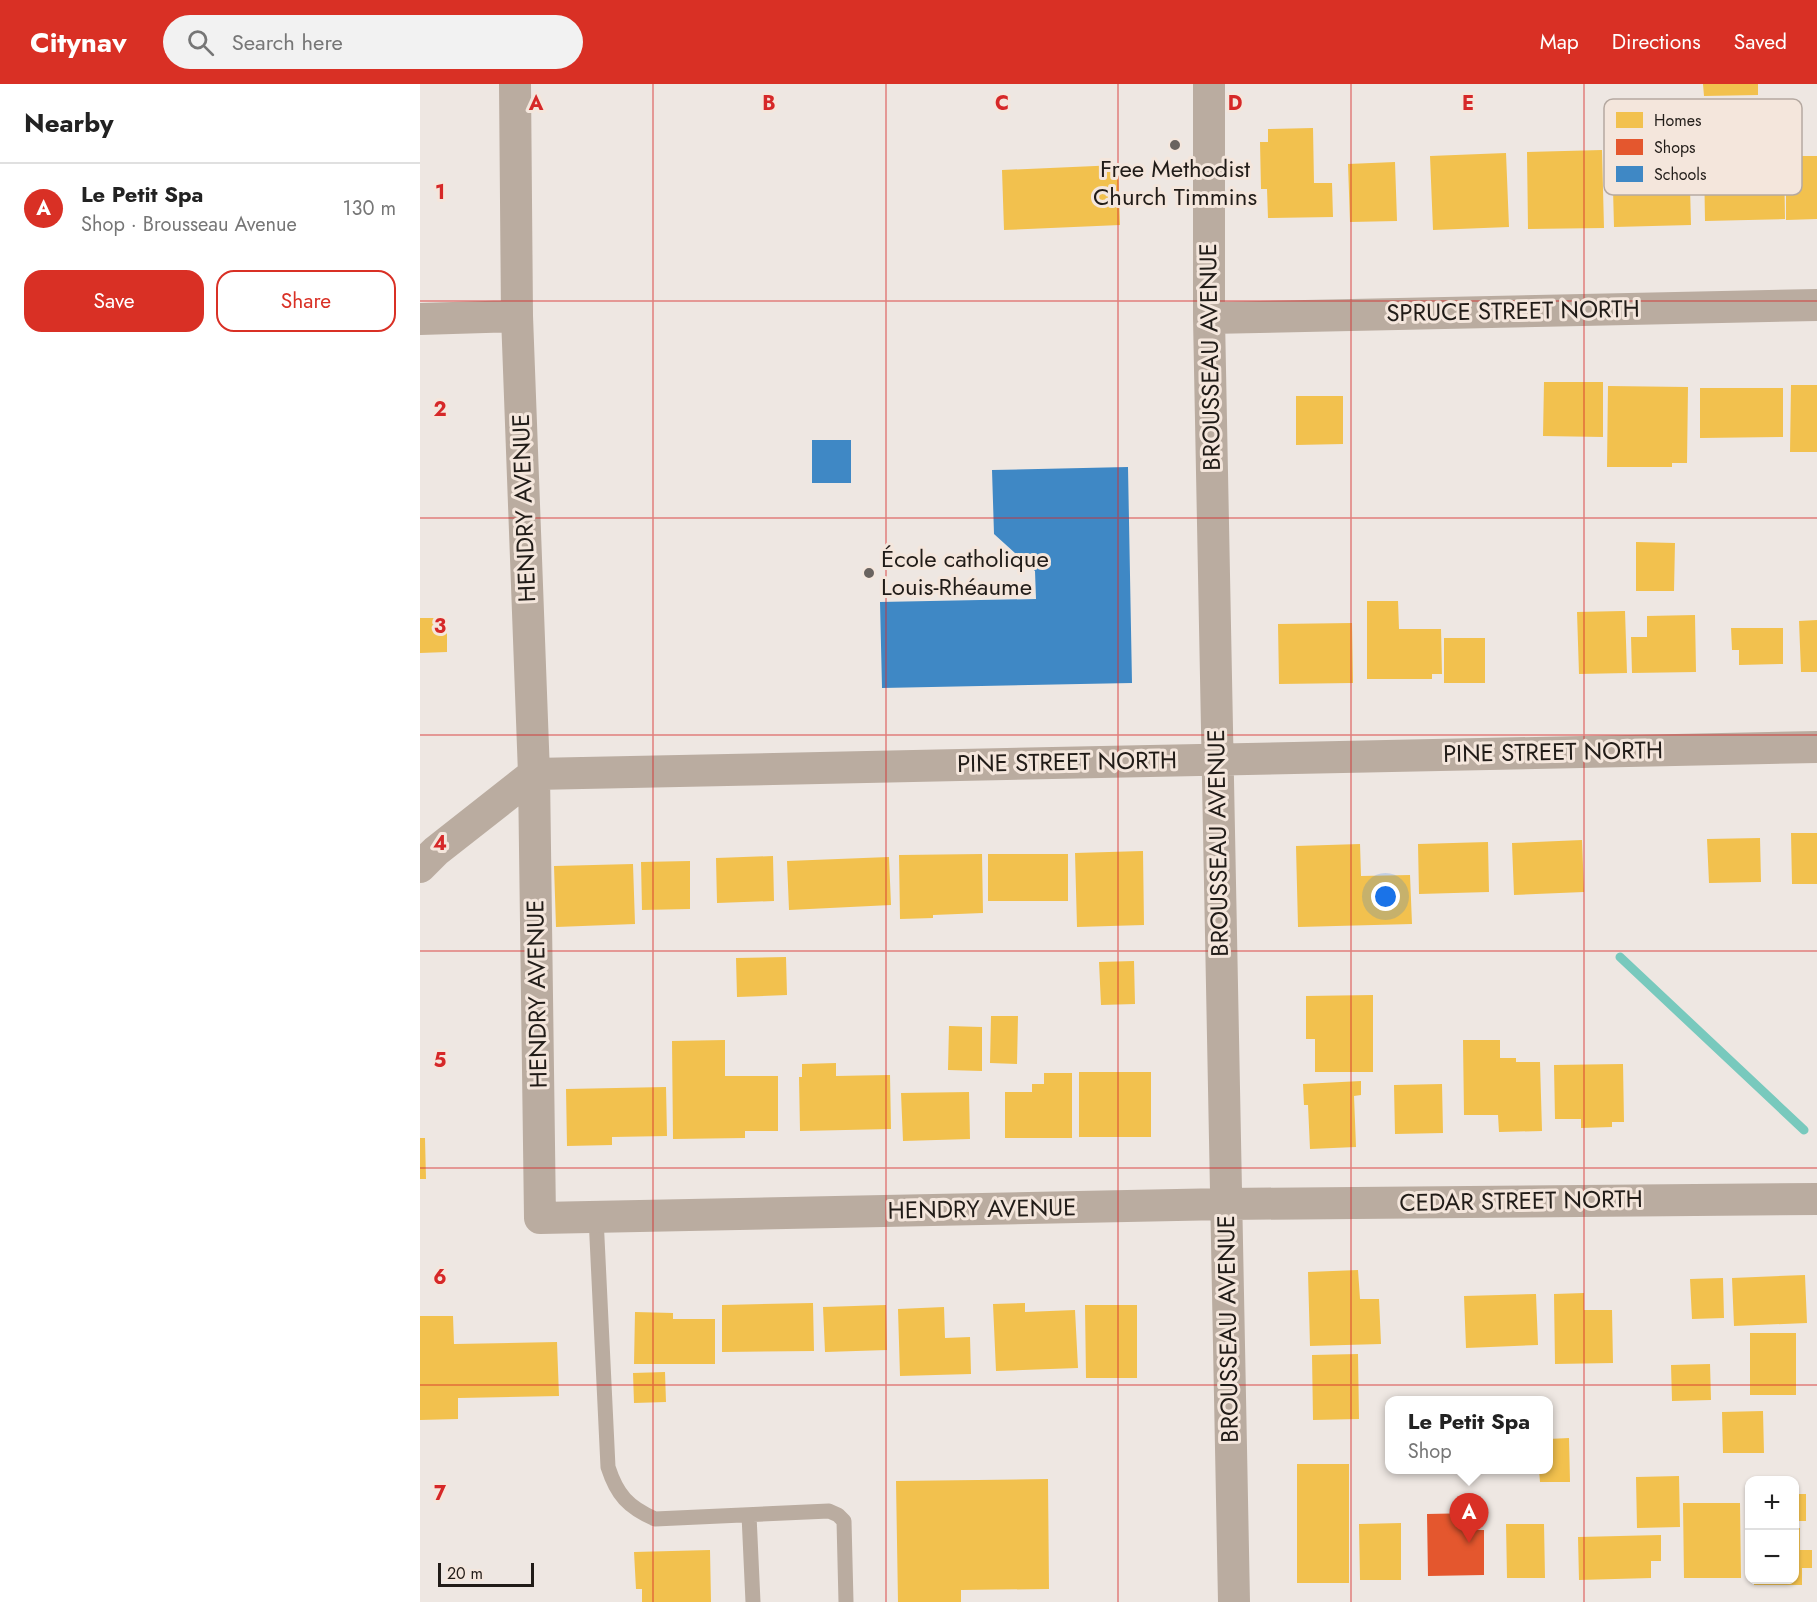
<!DOCTYPE html>
<meta charset="utf-8">
<style>
body{margin:0;font-family:Jost,sans-serif;background:#f2f2f2;color:#222}
.controls{position:absolute;right:18px;bottom:18px;display:grid;overflow:hidden;border-radius:12px;box-shadow:0 2px 4px #0004}
.controls button{width:54px;height:54px;display:grid;place-items:center;padding:0;border:0;border-bottom:2px solid #e0e0e0;background:#fff;color:#222;font:30px sans-serif}
.scale{position:absolute;left:18px;bottom:15px;width:96px;box-sizing:border-box;padding-left:6px;border:3px solid #211c18;border-top:0;font-size:16px;line-height:21px;white-space:nowrap;color:#211c18;-webkit-text-stroke:4px #f4e6dc;paint-order:stroke}
.you{position:absolute;left:966px;top:813px;width:21px;height:21px;margin:-15px;border:4px solid #fff;border-radius:50%;background:#1a73e8;box-shadow:0 0 0 9px #1a73e833}
.badge{display:grid;place-items:center;width:39px;height:39px;border-radius:50%;background:#d93025;color:#fff;font-size:20px;font-weight:700}
.pin{position:absolute;translate:-50% -50px;filter:drop-shadow(0 2px 3px #0008)}
.pin::after{content:'';position:absolute;top:32px;width:21px;height:18px;background:inherit;clip-path:polygon(0 0,100% 0,50% 100%)}
.popup{position:absolute;left:965px;top:1312px;width:168px;height:78px;box-sizing:border-box;display:grid;place-content:center;border-radius:12px;background:#fff;filter:drop-shadow(0 2px 4px #0005);font-size:20px;white-space:nowrap;color:#767676}
.popup b{font-size:22px;color:#222}
.popup::after{content:'';position:absolute;left:50%;top:100%;margin-left:-12px;border:12px solid transparent;border-top-color:#fff}
.list{margin:0;padding:0;list-style:none}
h2{display:flex;justify-content:space-between;align-items:center;height:78px;margin:0;padding:0 24px;font-size:26px}
h2 small{font-size:20px;font-weight:400;color:#767676}
.list li{display:grid;grid-template-columns:39px 1fr auto;gap:18px;align-items:center;box-sizing:border-box;height:90px;padding:0 24px;border-top:2px solid #e0e0e0}
.list b{display:block;font-size:22px;white-space:nowrap}
.list p{margin:0;font-size:20px;white-space:nowrap;color:#767676}
.list em{font-size:20px;font-style:normal;color:#767676}
.actions{display:flex;gap:12px;padding:18px 24px}
.actions a{flex:1;padding:14px 0;border:2px solid #d93025;border-radius:18px;text-align:center;font-size:21px;color:#d93025}
.actions .main{background:#d93025;color:#fff}
.icon{flex:none;width:33px;height:33px;fill:none;stroke:currentColor;stroke-width:2;stroke-linecap:round;stroke-linejoin:round}
.map{position:relative;flex:none;width:1397px;height:1518px;overflow:hidden}
header{display:flex;align-items:center;gap:36px;box-sizing:border-box;height:84px;padding:0 30px;background:#d93025;color:#fff}
header strong{font-size:28px}
nav{display:flex;gap:33px;margin-inline-start:auto;font-size:21px}
.search{width:420px;height:54px;background:#f2f2f2;display:flex;align-items:center;gap:15px;box-sizing:border-box;padding:0 21px;border-radius:33px;color:#767676;font-size:22px}
main{display:flex}
aside{flex:1;background:#fff}
.map>svg:first-child{display:block}
.homes{fill:#f2c14e}
.shops{fill:#e4572e}
.schools{fill:#3f88c5}
.lines{fill:none;stroke-linecap:round;stroke-linejoin:round}
.stream{stroke:#78c9bd;stroke-width:9}
.service{stroke:#baaca0;stroke-width:15}
.minor{stroke:#baaca0;stroke-width:32}
.grid{fill:none;stroke:#d62828;stroke-width:1.5;stroke-opacity:0.55}
.poi-dot{fill:#69635f;stroke:#f4e6dc;stroke-width:2}
.labels{text-anchor:middle;stroke-width:6;stroke-linejoin:round;paint-order:stroke}
.poi-label{font-size:24px;fill:#211c18;stroke:#f4e6dc}
.street-label{font-size:24px;fill:#211c18;stroke:#f4e6dc}
.key{fill:#f4e6dc;stroke:#b5a9a1;stroke-width:1.5}
.key-label{font-size:16px;fill:#211c18}
.grid-label{font-size:20px;text-anchor:middle;font-weight:bold;fill:#d62828;stroke:#f4e6dc;stroke-width:6;stroke-linejoin:round;paint-order:stroke}
</style>
<header>
<strong>Citynav</strong>
<div class="search"><svg class="icon" aria-label="search" viewBox="0 0 24 24"><circle cx="10" cy="10" r="6"/><path d="M15 15l6 6"/></svg>Search here</div>
<nav><a>Map</a><a>Directions</a><a>Saved</a></nav>
</header>
<main>
<aside>
<h2>Nearby<small></small></h2>
<ul class="list">
<li><span class="badge">A</span><div><b>Le Petit Spa</b><p>Shop · Brousseau Avenue</p></div><em>130 m</em></li>
</ul>
<div class="actions"><a class="main">Save</a><a>Share</a></div>
</aside>
<div class="map">
<svg width="1397" height="1518" viewBox="0 0 1397 1518">
<rect width="100%" height="100%" fill="#eee7e2"/>
<path class="homes" d="M1283,0H1338V11L1284,12Z
M893,44L894,99H912L913,133L848,134L847,105H841L840,58H848V45Z
M1269,65L1271,141L1194,143L1192,66Z
M1182,66L1184,144L1108,145L1107,68Z
M1086,69L1089,143L1013,146L1010,72Z
M1366,72H1397V135L1366,136Z
M1364,74L1365,135L1285,137L1284,76Z
M975,78L977,137L930,138L928,80Z
M698,81L700,141L584,146L582,86Z
M1124,298H1183V353L1123,352Z
M1371,301H1397V368H1370Z
M1188,302L1268,303L1267,379H1252V383H1187Z
M1280,304H1363V353L1280,354Z
M876,312H923V360L876,361Z
M1216,458L1255,459L1254,507H1216Z
M947,517H978L979,545H1021L1022,590H1012V595H947Z
M1202,527H1205L1207,589L1159,590L1157,528Z
M1275,531L1276,588L1212,589L1211,553H1227V532Z
M0,534H27V568L0,569Z
M1397,536V588H1381L1379,537Z
M932,539L933,599L859,600L858,540Z
M1311,544H1363V580L1319,581V566H1312Z
M1024,554H1065V599H1024Z
M1371,749H1397V800H1372Z
M1340,754L1341,798L1289,799L1287,755Z
M1162,756L1164,808L1094,811L1092,759Z
M1068,758L1069,808L999,810L998,760Z
M940,760L941,792L990,791L992,840L878,843L876,762Z
M723,767L724,841L657,843L655,769Z
M562,770L563,829L513,831V834L480,835L479,771Z
M568,770H648V817H568Z
M353,772L354,817L297,819L296,774Z
M469,773L471,821L369,826L367,777Z
M270,777V825L222,826L221,778Z
M213,780L215,840L136,843L134,782Z
M366,873L367,911L317,913L316,874Z
M714,877L715,920L681,921L679,878Z
M953,911V988H895V955H886V912Z
M571,932H598L597,980L570,979Z
M529,942L562,943V987L528,986Z
M305,956V992H358V1047H325V1054L253,1055L252,957Z
M1043,956H1080V974H1096V978H1120L1122,1047L1079,1048L1078,1031H1044Z
M416,979V992L470,991L471,1045L380,1047L379,993H382V980Z
M1203,980L1204,1038H1192V1043L1161,1044V1035H1135L1134,981Z
M659,988H731V1053H659Z
M624,989H652V1054H585V1008H612V1000H624Z
M941,997V1011L934,1012L936,1063L890,1065L888,1021H884L883,1000Z
M1022,1000L1023,1049L975,1050L974,1001Z
M246,1003L247,1052L192,1053V1061L147,1062L146,1005Z
M549,1008L550,1055L483,1057L481,1009Z
M0,1054H5L6,1095H0Z
M938,1186L940,1215H959L961,1260L890,1262L888,1188Z
M1385,1191L1387,1239L1314,1242L1312,1194Z
M1303,1194L1304,1234L1272,1235L1270,1195Z
M1164,1209V1226H1192L1193,1279L1135,1280L1134,1210Z
M1116,1210L1118,1261L1046,1264L1044,1212Z
M393,1219L394,1267L302,1268V1221Z
M605,1219V1228L655,1226L658,1284L576,1287L573,1220Z
M466,1221L467,1266L405,1268L403,1223Z
M665,1221H717V1294H666Z
M524,1223L525,1254L550,1253L551,1290L480,1292L478,1225Z
M215,1228L253,1229V1235H295V1280H214Z
M0,1232H33L34,1260L137,1258L139,1312L38,1314V1335L0,1336Z
M1330,1249H1376V1311H1330Z
M938,1270L939,1335L893,1336L892,1271Z
M1290,1280L1291,1316L1252,1317L1251,1281Z
M245,1288L246,1318L214,1319L213,1289Z
M1343,1327L1344,1369H1303L1302,1328Z
M1149,1354L1150,1398H1120L1119,1386H1128V1355Z
M877,1380H929V1499H877Z
M1259,1392L1260,1443L1217,1444L1216,1393Z
M628,1395L629,1505L541,1506V1518H478L476,1397Z
M1374,1410H1386V1437H1374Z
M1263,1419H1320L1321,1494H1264Z
M981,1439V1496H940L939,1440Z
M1086,1440H1124L1125,1494H1087Z
M1374,1444H1380V1466H1392V1484H1382V1501H1334V1496H1374Z
M1241,1451V1477H1231V1494L1159,1496L1158,1453Z
M290,1466L291,1518H222V1505H216L214,1468Z"/>
<path class="shops" d="M1055,1429V1446H1064V1491L1008,1492L1007,1430Z"/>
<path class="schools" d="M392,356H431V399H392Z
M708,383L712,599L462,604L460,518L616,515L615,487L574,450L572,386Z"/>
<g class="lines">
<path class="stream" d="M1200,873L1384,1046"/>
<path class="service" d="M176,1133L188,1383C197,1411 208,1423 235,1435L409,1427L418,1431L424,1437L426,1518
M329,1431L333,1518"/>
<path class="minor" d="M95,0L97,232L114,690L120,1134L806,1120L1397,1115
M789,0V234L814,1518
M789,234L1397,221
M0,235L97,232
M114,690L1397,663
M0,783L16,767L114,690"/>
</g>
<path class="grid" d="M233,0V1518M466,0V1518M698,0V1518M931,0V1518M1164,0V1518M0,217H1397M0,434H1397M0,651H1397M0,867H1397M0,1084H1397M0,1301H1397"/>
<g class="poi-dot">
<circle cx="755" cy="61" r="6"/>
<circle cx="449" cy="489" r="6"/>
</g>
<g class="labels">
<g class="poi-label">
<text x="755" y="93">Free Methodist<tspan x="755" dy="28">Church Timmins</tspan></text>
<text x="461" y="483" text-anchor="start">École catholique<tspan x="461" dy="28">Louis-Rhéaume</tspan></text>
</g>
<g class="street-label">
<text transform="translate(1093 227) rotate(-1)" y="8">SPRUCE STREET NORTH</text>
<text transform="translate(790 273) rotate(-91)" y="8">BROUSSEAU AVENUE</text>
<text transform="translate(104 424) rotate(-92)" y="8">HENDRY AVENUE</text>
<text transform="translate(1133 668) rotate(-1)" y="8">PINE STREET NORTH</text>
<text transform="translate(647 678) rotate(-1)" y="8">PINE STREET NORTH</text>
<text transform="translate(798 759) rotate(-91)" y="8">BROUSSEAU AVENUE</text>
<text transform="translate(117 910) rotate(-91)" y="8">HENDRY AVENUE</text>
<text transform="translate(1101 1117) rotate(-1)" y="8">CEDAR STREET NORTH</text>
<text transform="translate(562 1125) rotate(-1)" y="8">HENDRY AVENUE</text>
<text transform="translate(808 1245) rotate(-91)" y="8">BROUSSEAU AVENUE</text>
</g>
</g>
<rect x="1184" y="15" width="198" height="96" rx="9" class="key"/>
<rect x="1196" y="28" width="27" height="16" fill="#f2c14e"/>
<rect x="1196" y="55" width="27" height="16" fill="#e4572e"/>
<rect x="1196" y="82" width="27" height="16" fill="#3f88c5"/>
<g class="key-label">
<text x="1234" y="42">Homes</text>
<text x="1234" y="69">Shops</text>
<text x="1234" y="96">Schools</text>
</g>
<g class="grid-label">
<text x="116" y="26">A</text>
<text x="349" y="26">B</text>
<text x="582" y="26">C</text>
<text x="815" y="26">D</text>
<text x="1048" y="26">E</text>
<text x="20" y="115">1</text>
<text x="20" y="332">2</text>
<text x="20" y="549">3</text>
<text x="20" y="766">4</text>
<text x="20" y="983">5</text>
<text x="20" y="1200">6</text>
<text x="20" y="1416">7</text>
</g>
</svg>
<div class="controls">
<button>+</button>
<button>−</button>
</div>
<div class="scale">20 m</div>
<div class="you"></div>
<div class="pin badge" style="left:1049px;top:1459px">A</div>
<div class="popup"><b>Le Petit Spa</b>Shop</div>
</div>
</main>
